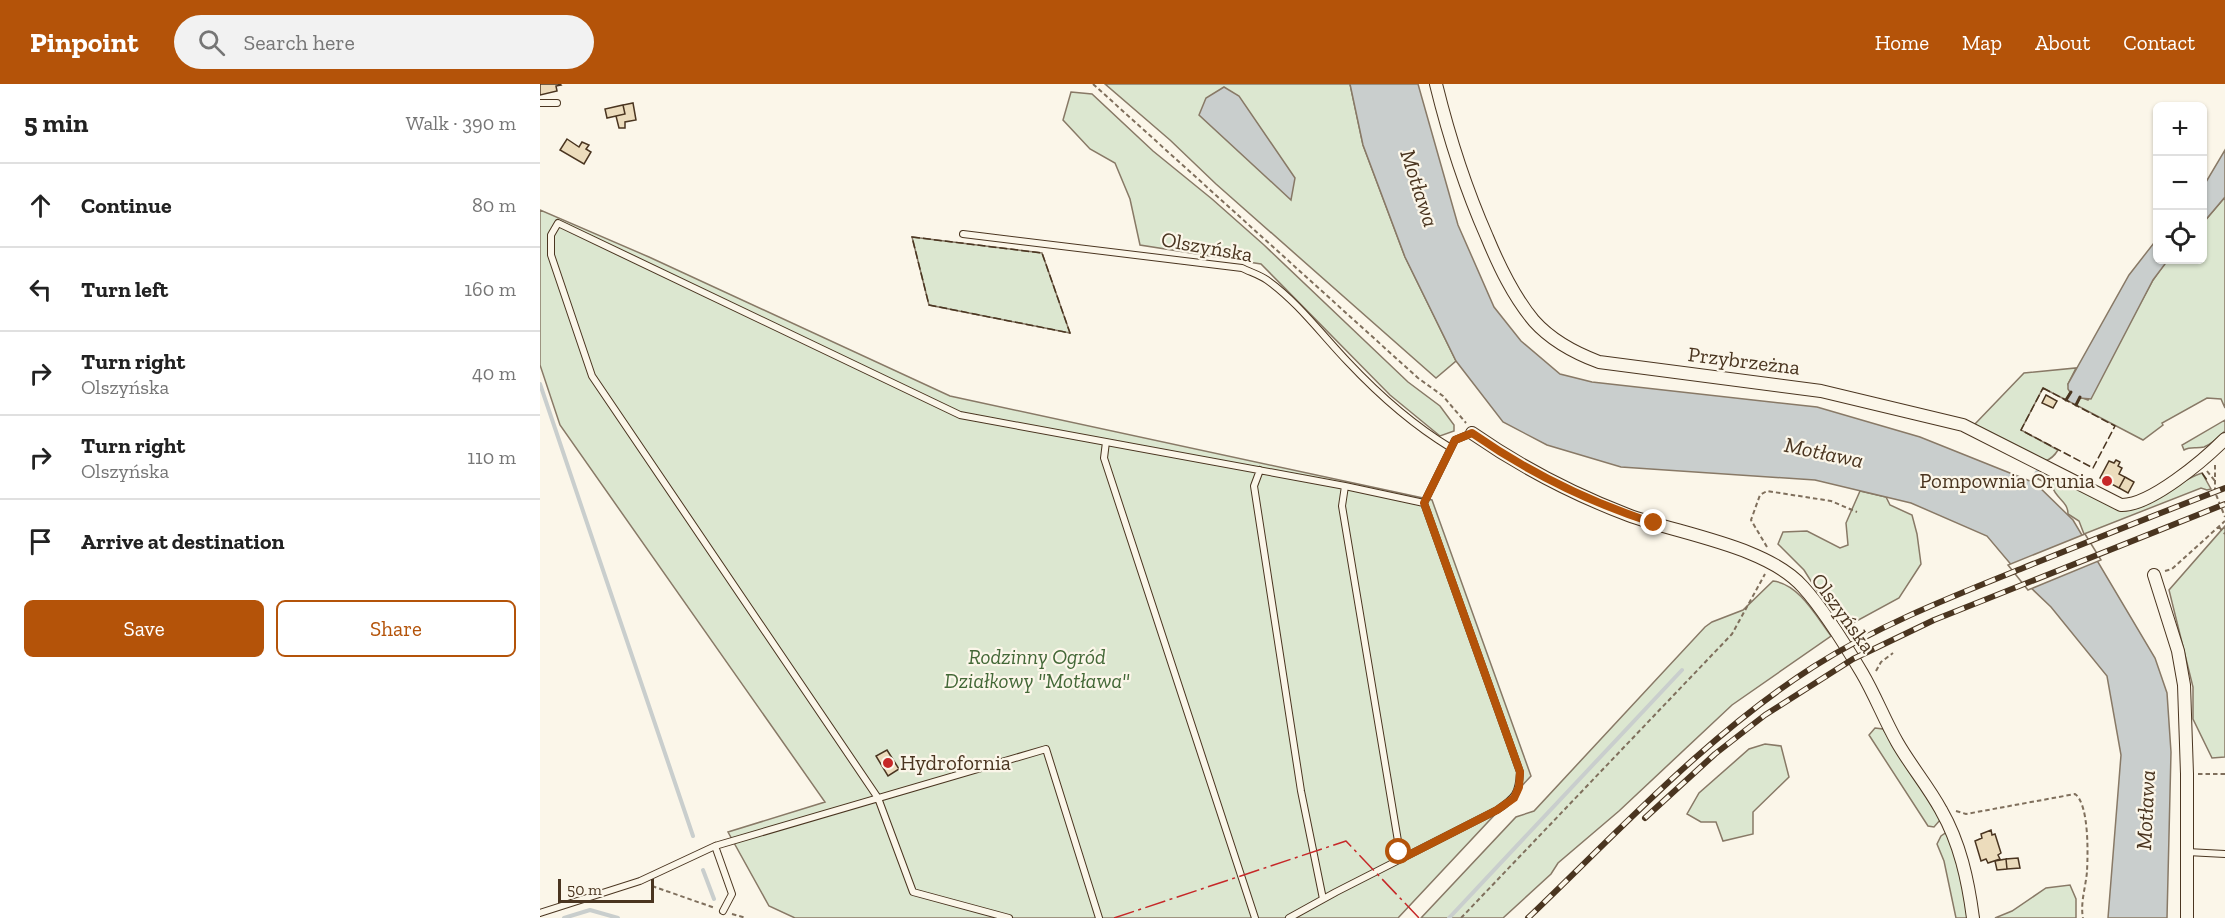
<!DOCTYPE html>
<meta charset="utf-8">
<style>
body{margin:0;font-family:"Zilla Slab",serif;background:#f2f2f2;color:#222}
.controls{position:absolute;right:18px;top:18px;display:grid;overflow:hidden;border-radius:9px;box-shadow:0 2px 4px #0004}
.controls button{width:54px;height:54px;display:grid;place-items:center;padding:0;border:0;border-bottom:2px solid #e0e0e0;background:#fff;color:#222;font:30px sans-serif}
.scale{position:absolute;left:18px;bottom:15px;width:96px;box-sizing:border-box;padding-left:6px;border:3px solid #4a3520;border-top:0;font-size:16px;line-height:21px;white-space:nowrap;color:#4a3520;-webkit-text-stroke:4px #fbf6e9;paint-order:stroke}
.stop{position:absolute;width:18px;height:18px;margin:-14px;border:4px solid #b45309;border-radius:50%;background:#fff}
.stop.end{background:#b45309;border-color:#fff;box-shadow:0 2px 6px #0008}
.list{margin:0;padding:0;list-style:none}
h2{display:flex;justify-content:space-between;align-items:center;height:78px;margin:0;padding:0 24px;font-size:26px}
h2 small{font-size:20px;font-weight:400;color:#767676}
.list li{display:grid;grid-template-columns:39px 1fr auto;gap:18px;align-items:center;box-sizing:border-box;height:84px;padding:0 24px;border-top:2px solid #e0e0e0}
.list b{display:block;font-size:22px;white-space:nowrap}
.list p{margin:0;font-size:20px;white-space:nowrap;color:#767676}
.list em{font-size:20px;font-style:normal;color:#767676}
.actions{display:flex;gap:12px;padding:18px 24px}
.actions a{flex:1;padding:14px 0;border:2px solid #b45309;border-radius:9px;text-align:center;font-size:21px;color:#b45309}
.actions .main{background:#b45309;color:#fff}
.icon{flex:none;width:33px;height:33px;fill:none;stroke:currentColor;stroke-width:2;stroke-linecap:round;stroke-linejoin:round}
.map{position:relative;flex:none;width:1685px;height:834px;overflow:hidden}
header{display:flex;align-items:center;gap:36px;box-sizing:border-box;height:84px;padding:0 30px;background:#b45309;color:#fff}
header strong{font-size:28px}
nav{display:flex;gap:33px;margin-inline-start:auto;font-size:21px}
.search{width:420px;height:54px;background:#f2f2f2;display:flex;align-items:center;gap:15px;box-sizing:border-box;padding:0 21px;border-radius:33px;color:#767676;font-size:22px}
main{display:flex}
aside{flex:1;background:#fff}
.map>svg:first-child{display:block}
.green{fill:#dce7d0;stroke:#887966;stroke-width:1.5}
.water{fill:#c9cecd;stroke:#887966;stroke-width:1.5}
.pier{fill:#fbf6e9;stroke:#887966;stroke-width:1.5}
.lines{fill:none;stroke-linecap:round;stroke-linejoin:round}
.stream{stroke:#c9cecd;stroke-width:4}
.building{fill:#ecdcbc;stroke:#4a3520;stroke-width:1.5}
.lane-casing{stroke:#4a3520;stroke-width:8}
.street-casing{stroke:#4a3520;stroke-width:14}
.path{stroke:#7f6f5c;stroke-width:2;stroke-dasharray:4.5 3;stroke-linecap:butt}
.lane{stroke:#fbf6e9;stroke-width:6}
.street{stroke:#fbf6e9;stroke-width:12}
.rail-casing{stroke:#4a3520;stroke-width:6}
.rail{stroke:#fbf6e9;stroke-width:4;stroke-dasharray:11;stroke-linecap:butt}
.fence{stroke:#4a3520;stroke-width:1.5;stroke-dasharray:8 3;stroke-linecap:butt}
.wall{stroke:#4a3520;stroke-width:3}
.power{stroke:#c62828;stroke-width:1.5;stroke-dasharray:21 4.5 3 4.5;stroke-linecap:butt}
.route{stroke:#b45309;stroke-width:8}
.poi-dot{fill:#c62828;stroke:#fbf6e9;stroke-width:2}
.labels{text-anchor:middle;stroke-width:4.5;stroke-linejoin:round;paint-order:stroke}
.street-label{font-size:21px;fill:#4a3520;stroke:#fbf6e9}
.poi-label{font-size:21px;fill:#4a3520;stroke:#fbf6e9;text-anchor:end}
.park-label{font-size:21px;font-style:italic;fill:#436837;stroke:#fbf6e9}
.water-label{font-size:22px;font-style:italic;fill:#4a3520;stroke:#fbf6e9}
</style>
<header>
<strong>Pinpoint</strong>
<div class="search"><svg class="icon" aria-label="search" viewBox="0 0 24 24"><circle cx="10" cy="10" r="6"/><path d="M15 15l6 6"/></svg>Search here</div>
<nav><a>Home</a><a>Map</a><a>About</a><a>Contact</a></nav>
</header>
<main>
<aside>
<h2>5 min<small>Walk · 390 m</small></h2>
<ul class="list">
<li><svg class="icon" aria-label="ahead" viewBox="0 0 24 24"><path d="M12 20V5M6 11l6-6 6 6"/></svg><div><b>Continue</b></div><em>80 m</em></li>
<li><svg class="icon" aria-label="left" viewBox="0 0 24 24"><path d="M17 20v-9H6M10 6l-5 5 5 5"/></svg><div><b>Turn left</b></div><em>160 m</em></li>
<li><svg class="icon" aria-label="right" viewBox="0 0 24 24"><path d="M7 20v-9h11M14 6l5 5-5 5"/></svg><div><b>Turn right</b><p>Olszyńska</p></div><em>40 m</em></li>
<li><svg class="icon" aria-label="right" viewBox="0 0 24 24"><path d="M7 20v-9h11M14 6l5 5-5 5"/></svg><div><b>Turn right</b><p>Olszyńska</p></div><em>110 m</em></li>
<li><svg class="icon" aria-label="arrive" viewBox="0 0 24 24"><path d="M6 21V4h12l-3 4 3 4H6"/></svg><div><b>Arrive at destination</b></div></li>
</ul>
<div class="actions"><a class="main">Save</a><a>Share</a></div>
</aside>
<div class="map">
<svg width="1685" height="834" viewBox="0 0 1685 834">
<rect width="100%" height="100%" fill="#fbf6e9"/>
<path class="green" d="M565,0H810L823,61L865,173L916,277L896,294L676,100L630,56Z
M531,8L552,10L613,67L672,115L724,161L868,298L900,322L914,341V347L900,352L850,311L721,180L600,161L590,115L575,79L550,65L523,36Z
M1685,113V324L1681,315L1667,314L1622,339L1623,341L1603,356L1536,321L1540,313L1548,316L1613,196L1627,176H1662L1663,139Z
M0,126L109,173L410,312L892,416L991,692L858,834H255L229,822L188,748L285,718L20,341L0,281Z
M372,153L502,169L530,249L389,221Z
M1536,284L1528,300L1531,308L1526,316L1503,304L1481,346L1518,366C1515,371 1512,375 1505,377L1434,341L1484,289Z
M1685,336V347C1679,353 1672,360 1664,363C1656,365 1651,362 1644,366L1642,361Z
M1503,386L1589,426C1617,420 1636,397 1662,389L1671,405L1667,406L1661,404L1544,450L1539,437L1528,430C1528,417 1516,415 1512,402L1498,395Z
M1320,407L1346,413L1350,421L1372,431L1377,450L1381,480L1359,514L1313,539L1310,533L1288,524L1264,486L1238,460L1243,448L1267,447L1300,464L1308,461L1306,439Z
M1685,442V673L1672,674L1653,635V603L1629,506Z
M1233,497C1259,500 1276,532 1291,552L1192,621L1079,727L1018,779L1011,790L963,834H881L976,733L994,727L1165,543L1172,538L1203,526Z
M1335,644L1343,645L1401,735L1394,743L1388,742L1329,651Z
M1225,660L1241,662L1249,693L1213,728V750L1183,757L1176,738H1161L1147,730L1159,709L1209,665Z
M1407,748C1418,775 1426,805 1428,834H1416L1404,777L1397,760L1401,752Z
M1530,801L1536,815V834H1455L1472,827L1506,804Z"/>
<path class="water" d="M810,0H878L918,141L954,223L981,257L1020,290L1052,298L1277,323L1380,353L1495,399L1533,436L1615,574L1627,609L1631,668L1627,834H1568L1581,671L1567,592L1511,523L1490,503L1447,452L1371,419L1275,396L1081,383L1007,361L963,338L916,277L865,173L823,61Z
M684,3L699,12L755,94L751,116L659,31L666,14Z
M1685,66V113L1663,139V103Z
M1617,155L1618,176H1628L1613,196L1551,315L1540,314L1536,321L1526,316L1530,308L1528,305V300L1589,191Z"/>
<path class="pier" d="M1545,450L1561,476L1488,506L1468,481Z"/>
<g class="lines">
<path class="stream" d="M0,300L153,752
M1490,401L1497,388
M163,786L174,815
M24,834L50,826L78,834
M909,834L1142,586"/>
</g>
<path class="building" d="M0,0H20L21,1L16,2L17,7L0,11Z
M93,19L96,36L85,38V44H79L76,32L85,30L83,21Z
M83,21L85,30L67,34L65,25Z
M27,55L39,63L42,58L49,61L46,65L51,68L44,80L20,66Z
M1506,311L1517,317L1513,324L1502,319Z
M1576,376L1580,378L1578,382L1582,384L1579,390L1585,393L1579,404L1560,394L1569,377L1574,379Z
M1585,393L1594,398L1588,409L1579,404Z
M347,666L359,685L348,692L336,672Z
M1451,746L1452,751L1455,750L1461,769L1458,771L1460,775L1448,779L1446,775L1441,777L1435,757L1442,754L1441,750Z
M1478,774L1480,784L1467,785L1466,775Z
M1466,775L1467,785L1457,786L1455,777Z"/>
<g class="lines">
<g class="lane-casing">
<path id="lane" d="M0,19H17
M423,150L702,184C710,188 720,191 727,196C758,218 782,251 808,278C839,311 873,341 911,364
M566,358L564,374L715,834
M720,386L714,402L761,707L783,815
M805,402L802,422L861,775
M1647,768L1685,770
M183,827L192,810L175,762L506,665L559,834
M0,829L100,797L175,762
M469,834L373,808L338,714L52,292L11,171V151L18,139L420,331L805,402L884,419
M749,834L796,808L957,726C975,714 979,710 980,688L884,419L915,356L932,349"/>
</g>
<g class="street-casing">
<path id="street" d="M896,0C909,53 925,103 947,153C959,182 973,212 994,237C1011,256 1035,269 1059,278L1281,307L1423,341L1581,421C1610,422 1664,376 1685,355
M932,349C981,383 1033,410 1088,431C1139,450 1227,462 1263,503C1284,526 1306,562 1322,589C1335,611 1344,635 1357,658C1370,681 1388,702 1401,726C1420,759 1428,796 1433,834
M1614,491L1638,567L1644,601L1647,690V834"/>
</g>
<path class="path" d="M553,0L878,294L903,312L926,339
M1675,381V408L1685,433
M1667,387L1675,397
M1679,443L1685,450
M1227,463L1211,436L1220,411L1227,407L1291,417L1317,428
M1625,487L1632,485L1685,437
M1336,587L1341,578L1353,569
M1658,690H1685
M1416,727L1426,730L1535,710C1549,720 1548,769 1547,787C1546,802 1540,819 1543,834
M112,802L175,824
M192,830L206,834
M921,834L1192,550L1225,490"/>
<use href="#lane" class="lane"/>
<use href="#street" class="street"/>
<g class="rail-casing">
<path id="rail" d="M1105,734L1175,670L1225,631L1313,575L1394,536L1685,420
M988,834C1079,747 1167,651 1273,583C1339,541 1411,513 1483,484C1550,457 1617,430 1685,404"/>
</g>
<use href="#rail" class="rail"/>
<path class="fence" d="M372,153L502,169L530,249L389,221Z
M1503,304L1575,342L1553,384L1481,346Z
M1662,389L1667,396"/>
<path class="wall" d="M1526,316L1531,308
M1536,321L1540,313"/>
<path class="power" d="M574,834L806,757L879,834"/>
</g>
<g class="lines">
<path class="route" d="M859,768L861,775L957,726L974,714L979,703L980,688L884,419L915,356L932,349C988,388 1049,418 1114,439"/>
</g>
<g class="poi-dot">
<circle cx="1567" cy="397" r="6"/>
<circle cx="348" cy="679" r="6"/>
</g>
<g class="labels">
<g class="street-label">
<text transform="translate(667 163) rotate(10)" y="7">Olszyńska</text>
<text transform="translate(1204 277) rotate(7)" y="7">Przybrzeżna</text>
<text transform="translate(1303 529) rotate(54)" y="7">Olszyńska</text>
</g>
<g class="poi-label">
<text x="1555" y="404">Pompownia Orunia</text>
<text x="360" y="686" text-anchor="start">Hydrofornia</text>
</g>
<g class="park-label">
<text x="497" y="580">Rodzinny Ogród<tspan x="497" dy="24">Działkowy "Motława"</tspan></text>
</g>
<g class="water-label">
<text transform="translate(880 104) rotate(72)" y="8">Motława</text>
<text transform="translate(1284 368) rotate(12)" y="8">Motława</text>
<text transform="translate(1605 726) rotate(-87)" y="8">Motława</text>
</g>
</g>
</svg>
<div class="controls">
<button>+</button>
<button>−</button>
<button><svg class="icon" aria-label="locate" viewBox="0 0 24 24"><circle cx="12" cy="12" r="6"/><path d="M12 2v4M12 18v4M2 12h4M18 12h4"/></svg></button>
</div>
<div class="scale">50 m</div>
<div class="stop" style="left:859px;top:768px"></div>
<div class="stop end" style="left:1114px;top:439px"></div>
</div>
</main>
